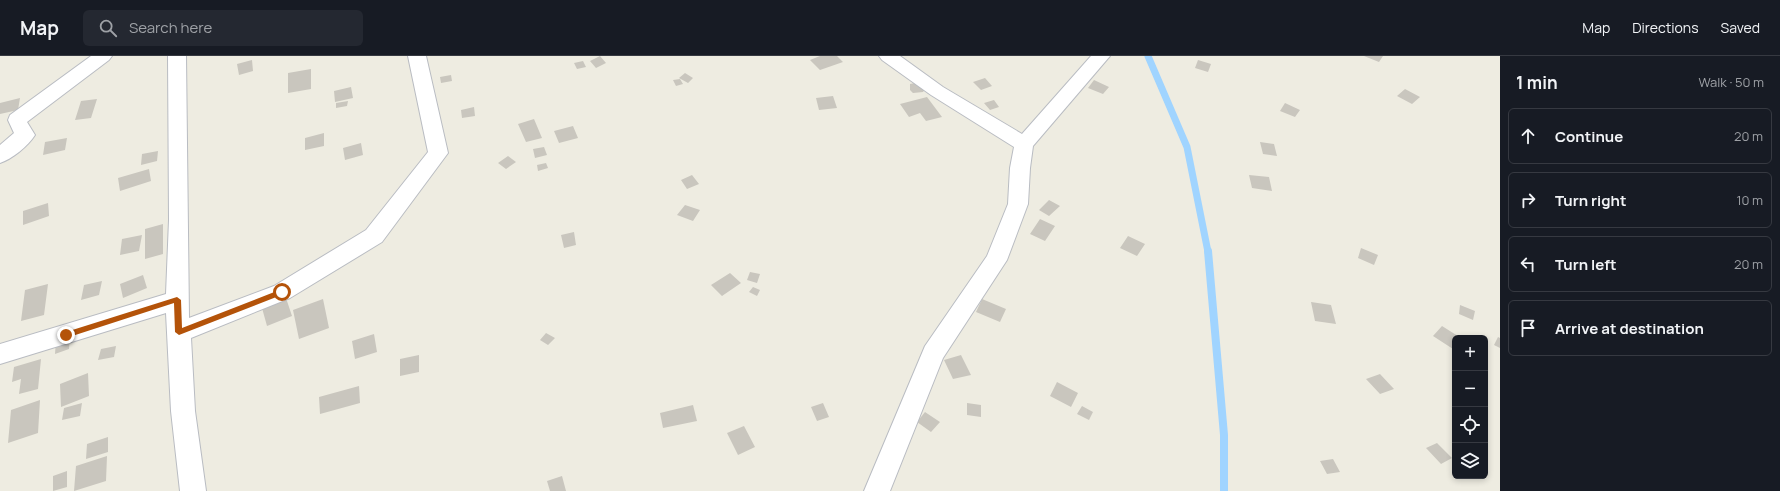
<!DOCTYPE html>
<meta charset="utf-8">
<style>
body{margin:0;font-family:Manrope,sans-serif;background:#242831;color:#f1f3f6}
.controls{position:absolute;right:12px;bottom:12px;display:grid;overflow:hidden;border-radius:6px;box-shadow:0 2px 6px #0003}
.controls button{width:36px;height:36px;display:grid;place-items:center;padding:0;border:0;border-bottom:1px solid #363941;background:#171b24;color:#f1f3f6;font:20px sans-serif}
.stop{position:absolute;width:12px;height:12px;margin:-9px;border:3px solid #b45309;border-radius:50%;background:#fff}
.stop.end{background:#b45309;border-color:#fff;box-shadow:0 1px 4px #0008}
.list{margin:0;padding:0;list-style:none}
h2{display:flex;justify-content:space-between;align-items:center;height:52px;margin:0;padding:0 16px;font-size:17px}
h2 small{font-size:13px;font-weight:400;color:#9ea1a6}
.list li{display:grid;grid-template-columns:26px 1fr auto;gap:12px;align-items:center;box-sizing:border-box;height:56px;margin:0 8px 8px;padding:0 8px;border:1px solid #363941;border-radius:6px}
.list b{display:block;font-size:15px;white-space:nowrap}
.list em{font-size:13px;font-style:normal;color:#9ea1a6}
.icon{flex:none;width:22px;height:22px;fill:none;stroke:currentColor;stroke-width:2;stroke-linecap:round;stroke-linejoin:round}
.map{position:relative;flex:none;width:1500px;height:435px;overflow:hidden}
header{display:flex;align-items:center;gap:24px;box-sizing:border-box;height:56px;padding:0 20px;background:#171b24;border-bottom:1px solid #363941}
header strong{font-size:19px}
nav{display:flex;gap:22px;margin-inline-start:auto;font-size:14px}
.search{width:280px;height:36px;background:#242831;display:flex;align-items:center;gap:10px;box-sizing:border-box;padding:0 14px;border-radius:6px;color:#9ea1a6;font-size:15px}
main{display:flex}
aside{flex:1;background:#171b24}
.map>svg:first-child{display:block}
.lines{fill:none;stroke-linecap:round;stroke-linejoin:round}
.stream-far1{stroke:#a0d4ff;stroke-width:7}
.stream{stroke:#a0d4ff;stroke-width:8}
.building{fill:#c9c6be}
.street-casing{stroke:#b9bcc2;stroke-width:2}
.street{fill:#fff;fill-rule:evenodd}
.route{fill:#b45309}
</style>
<header>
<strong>Map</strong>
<div class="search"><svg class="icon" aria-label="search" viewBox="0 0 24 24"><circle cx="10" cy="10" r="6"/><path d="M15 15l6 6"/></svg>Search here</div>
<nav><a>Map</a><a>Directions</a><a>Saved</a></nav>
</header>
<main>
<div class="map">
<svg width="1500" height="435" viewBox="0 0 1500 435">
<rect width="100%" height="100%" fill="#eeece1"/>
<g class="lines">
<path class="stream-far1" d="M1148,0L1187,91L1208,196"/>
<path class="stream" d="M1208,195L1224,379V435"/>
</g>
<path class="building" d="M600,0L606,7L596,12L590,5Z
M820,0H837L843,6L820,14L810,4Z
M1364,0H1383L1379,6Z
M252,4L253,15L239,19L237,8Z
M1198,4L1211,8L1208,16L1195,12Z
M583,5L586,11L577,13L574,7Z
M311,13V33L288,37V17Z
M685,17L693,22L688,27L679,22Z
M451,19L452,25L441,27L440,21Z
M985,22L992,30L981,34L973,26Z
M680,23L683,28L676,30L673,24Z
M1094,24L1109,31L1103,38L1088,32Z
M915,27L925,33L923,36L913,37L910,34V28Z
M351,31L353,42L335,46L334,35Z
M1405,33L1420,41L1412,48L1397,40Z
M833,40L837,52L819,54L816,42Z
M927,41L942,61L926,65L920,57L909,61L900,48Z
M20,42L18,54L0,58V47Z
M97,43L91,62L75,64L81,45Z
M994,44L999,51L990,54L984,47Z
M348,45L347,50L336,52V47Z
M1285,47L1300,54L1295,61L1280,55Z
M474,51L475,60L462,62L461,54Z
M534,63L542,82L526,86L518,68Z
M573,70L578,82L559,87L554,75Z
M324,77V90L305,94V82Z
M67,82L65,94L43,99L45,86Z
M1260,86L1274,88L1277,100L1263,98Z
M361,87L363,99L345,104L343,92Z
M544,91L547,99L535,102L533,93Z
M158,95L157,105L141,109L142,98Z
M508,100L516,106L506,113L498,107Z
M546,107L548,112L538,115L537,109Z
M149,113L151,125L120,135L118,122Z
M692,119L699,128L687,133L681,124Z
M1249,119L1269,121L1272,135L1252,132Z
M1049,144L1060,150L1049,160L1039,154Z
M48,147L49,160L23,169V155Z
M685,149L700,154L693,165L677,159Z
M1040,163L1055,170L1045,185L1030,178Z
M163,168V198L145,203V173Z
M574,176L576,189L564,192L561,179Z
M142,179L139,195L120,199L122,183Z
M1128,180L1145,188L1137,200L1120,192Z
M1361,192L1378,199L1374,209L1358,202Z
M750,216L760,218L757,227L747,224Z
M730,217L741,227L722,240L711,229Z
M143,219L147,232L123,242L120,228Z
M102,225L99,239L81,244L84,229Z
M48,228L44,259L21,265L25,234Z
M753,231L760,234L757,240L749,236Z
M286,242L292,260L267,270L262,252Z
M323,243L329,272L299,283L293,254Z
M982,243L1006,253L1000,266L976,256Z
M1311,246L1331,249L1336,268L1315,265Z
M1460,249L1475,255L1473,264L1459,258Z
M1442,270L1461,282H1455V290L1453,293L1433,280Z
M546,277L555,282L548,289L540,284Z
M374,278L377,296L355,303L352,285Z
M70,280L69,293L55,298L56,284Z
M1498,281L1500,282V292L1494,289Z
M116,290L114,301L98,304L101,293Z
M419,299V316L400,320V303Z
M961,299L971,319L953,323L944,304Z
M41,303L38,333L19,338L21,323L12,326L14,311Z
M88,317L89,340L61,351L60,328Z
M1380,318L1394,333L1380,338L1366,323Z
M1057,326L1078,337L1071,351L1050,340Z
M359,330L360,347L320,358L319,341Z
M40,344L38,377L8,387L11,354Z
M82,347L80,360L62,364L64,352Z
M823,347L829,361L817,365L811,351Z
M967,347L981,349V361L967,359Z
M693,349L697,365L663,372L660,357Z
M1082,350L1093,356L1089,364L1077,358Z
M925,356L940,366L931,376L917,366Z
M744,370L755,391L738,399L727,377Z
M108,381V396L86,403L87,388Z
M1437,387L1452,402L1441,408L1426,392Z
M107,400L106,425L74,435L76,410Z
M1333,403L1340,416L1327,418L1320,405Z
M67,415V431L53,435V420Z
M562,420L566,435H550L547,425Z"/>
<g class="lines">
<g class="street-casing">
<path id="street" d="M91,0H112L109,4L27,66L35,79C28,90 12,103 0,107V89L14,77L8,64L10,59Z
M168,0H186L189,262L274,230L366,174L428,96L408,0H426L448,97L382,186L290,242L191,282L195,355L206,435H180L171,355L166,257L0,308V288L166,238L169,164Z
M879,0H900L943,31L1022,78L1091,0H1110L1033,90L1030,112L1028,148L1007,204L943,302L890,435H864L925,290L987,200L1008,148L1010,112L1014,91L931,39L882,4Z"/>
</g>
<use href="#street" class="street"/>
</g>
<path class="route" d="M282,233L285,236L284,238L179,279L175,276L174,247L66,282L63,279L66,276L177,241L181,244L182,272Z"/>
</svg>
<div class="controls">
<button>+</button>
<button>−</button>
<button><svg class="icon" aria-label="locate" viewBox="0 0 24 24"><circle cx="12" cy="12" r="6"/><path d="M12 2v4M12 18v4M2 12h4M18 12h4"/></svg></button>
<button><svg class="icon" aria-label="layers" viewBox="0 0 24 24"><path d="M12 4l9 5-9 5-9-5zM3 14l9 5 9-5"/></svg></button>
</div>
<div class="stop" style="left:282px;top:236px"></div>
<div class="stop end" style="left:66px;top:279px"></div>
</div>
<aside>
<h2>1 min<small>Walk · 50 m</small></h2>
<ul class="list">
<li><svg class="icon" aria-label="ahead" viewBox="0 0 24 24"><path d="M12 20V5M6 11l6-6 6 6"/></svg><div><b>Continue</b></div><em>20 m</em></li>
<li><svg class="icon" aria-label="right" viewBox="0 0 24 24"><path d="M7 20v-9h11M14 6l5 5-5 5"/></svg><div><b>Turn right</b></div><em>10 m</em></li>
<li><svg class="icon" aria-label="left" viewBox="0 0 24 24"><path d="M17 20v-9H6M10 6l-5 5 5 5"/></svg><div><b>Turn left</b></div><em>20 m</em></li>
<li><svg class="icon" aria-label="arrive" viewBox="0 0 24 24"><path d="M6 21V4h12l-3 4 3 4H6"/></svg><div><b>Arrive at destination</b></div></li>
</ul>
</aside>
</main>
